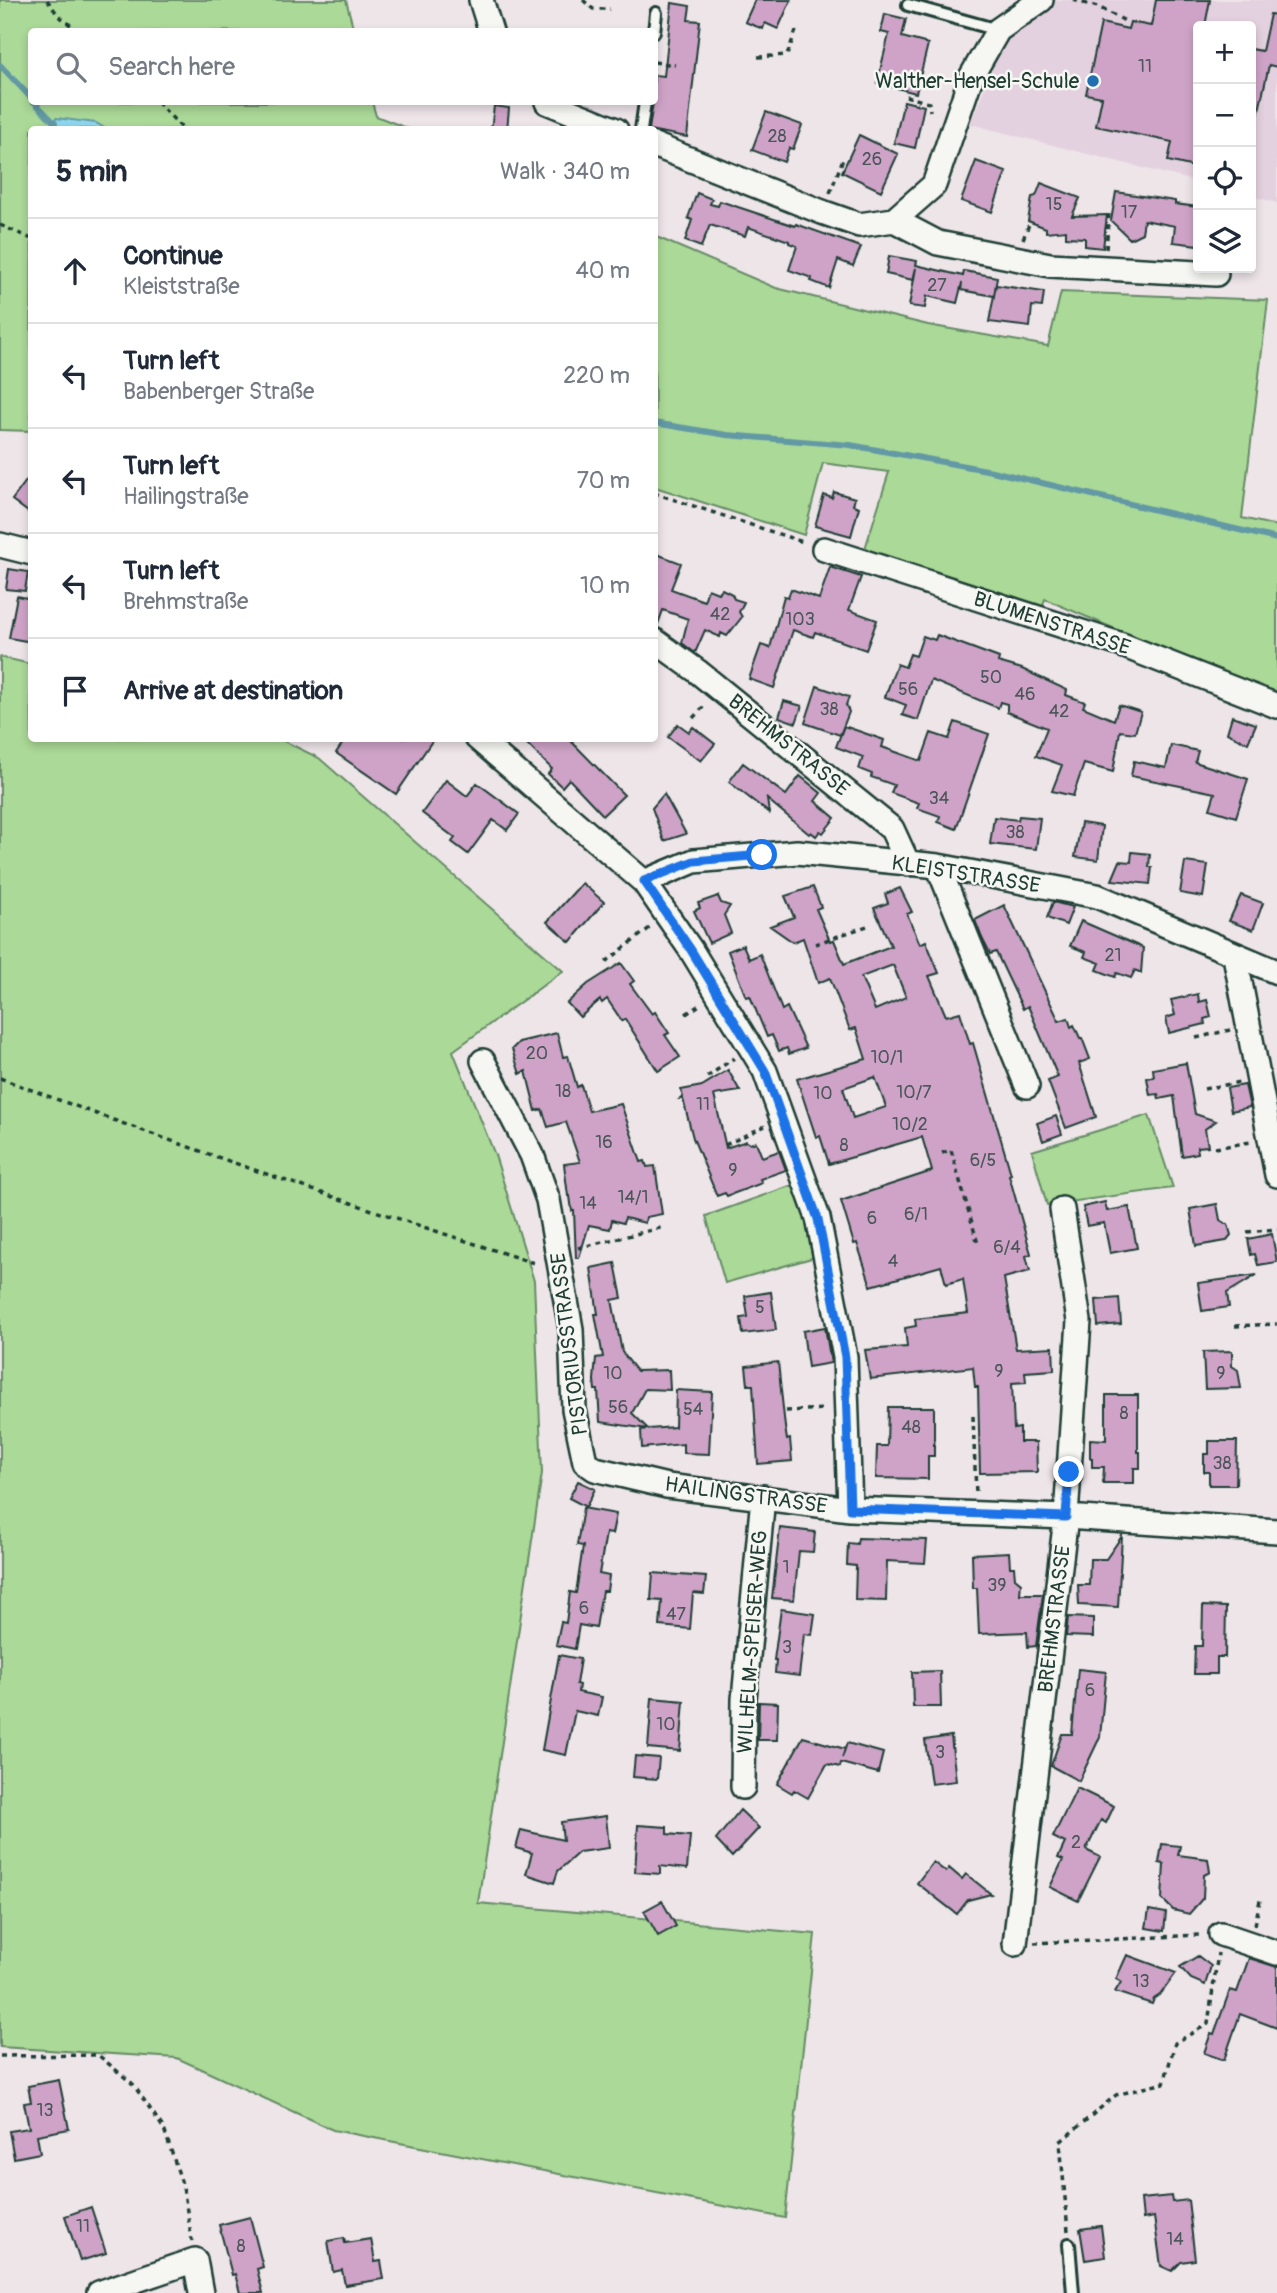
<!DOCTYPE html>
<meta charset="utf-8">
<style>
body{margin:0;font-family:Pangolin,sans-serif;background:#f6f6f7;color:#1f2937}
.controls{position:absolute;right:21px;top:21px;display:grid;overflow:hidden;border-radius:7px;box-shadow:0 4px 10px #0003}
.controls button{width:63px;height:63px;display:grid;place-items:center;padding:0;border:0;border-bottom:2px solid #e0e1e3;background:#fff;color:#1f2937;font:35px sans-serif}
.stop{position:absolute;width:21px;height:21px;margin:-16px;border:5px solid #1a73e8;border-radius:50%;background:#fff}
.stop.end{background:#1a73e8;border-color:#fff;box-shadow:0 2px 7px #0008}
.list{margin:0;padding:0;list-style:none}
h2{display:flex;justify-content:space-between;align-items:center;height:91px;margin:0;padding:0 28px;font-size:30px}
h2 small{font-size:23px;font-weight:400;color:#747a83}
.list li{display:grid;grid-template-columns:46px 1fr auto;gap:21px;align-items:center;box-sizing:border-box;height:105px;padding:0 28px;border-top:2px solid #e0e1e3}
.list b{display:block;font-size:26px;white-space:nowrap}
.list p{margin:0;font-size:23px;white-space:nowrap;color:#747a83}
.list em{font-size:23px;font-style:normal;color:#747a83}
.icon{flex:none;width:38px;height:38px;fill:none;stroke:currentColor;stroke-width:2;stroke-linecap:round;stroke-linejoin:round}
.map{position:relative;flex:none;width:1277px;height:2293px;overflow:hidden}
.search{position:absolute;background:#fff;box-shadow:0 4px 10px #0003;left:28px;top:28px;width:630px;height:77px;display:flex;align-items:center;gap:18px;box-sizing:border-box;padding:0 24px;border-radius:7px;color:#747a83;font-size:26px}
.panel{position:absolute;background:#fff;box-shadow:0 4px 10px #0003;left:28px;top:126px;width:630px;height:616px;border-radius:7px}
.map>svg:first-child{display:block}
.built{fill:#e4d1df}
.green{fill:#abd997;stroke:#658b66;stroke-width:2}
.water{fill:#8ed7ef;stroke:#6299a4;stroke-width:2}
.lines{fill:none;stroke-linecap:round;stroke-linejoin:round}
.stream{stroke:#6299a4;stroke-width:6}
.building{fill:#cea3c7;stroke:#1f3d34;stroke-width:2;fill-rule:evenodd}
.lane-casing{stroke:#1f3d34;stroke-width:16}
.street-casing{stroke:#1f3d34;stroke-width:28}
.path{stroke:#1f3d34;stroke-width:3.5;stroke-dasharray:5 5;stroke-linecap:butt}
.lane{stroke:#f6f6f2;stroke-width:10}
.street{stroke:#f6f6f2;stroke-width:23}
.route{stroke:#1a73e8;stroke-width:9}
.poi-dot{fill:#1f6fb2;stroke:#f6f6f2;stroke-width:2.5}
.labels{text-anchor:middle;stroke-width:5;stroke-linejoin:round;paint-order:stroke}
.number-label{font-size:18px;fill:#4b5659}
.poi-label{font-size:21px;fill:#1f3d34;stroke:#f6f6f2;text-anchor:end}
.street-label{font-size:21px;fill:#1f3d34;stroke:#f6f6f2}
</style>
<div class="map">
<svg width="1277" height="2293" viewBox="0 0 1277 2293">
<rect width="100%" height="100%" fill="#eee5e9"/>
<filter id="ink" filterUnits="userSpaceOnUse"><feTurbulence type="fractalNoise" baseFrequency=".0143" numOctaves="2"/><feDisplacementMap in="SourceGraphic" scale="14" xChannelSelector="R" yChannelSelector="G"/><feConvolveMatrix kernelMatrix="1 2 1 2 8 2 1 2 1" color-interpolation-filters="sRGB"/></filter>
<g filter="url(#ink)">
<path class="built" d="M1057,0H1277V203L1251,196V26H1198V182L970,124L1005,38Z"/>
<path class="green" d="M0,0H346L354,31L32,32V102H372L376,116L409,129L32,130L31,431L0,430Z
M654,236L776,288L928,325L1048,346L1061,292L1268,300L1242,518L1277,526V694L1108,634L1113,628L1045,599L1040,613L863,555L889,472L823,463L804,535L655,487Z
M0,657L31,664L32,738L280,739L319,758L563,971L453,1051L495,1155L534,1281L542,1473L478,1903L815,1934L785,2218L333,2130L177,2058L0,2047Z
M1149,1115L1173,1188L1047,1205L1032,1151Z
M798,1183L815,1257L725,1283L706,1216Z"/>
<path class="water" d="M56,118L96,123L106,129H53Z"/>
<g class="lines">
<path class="stream" d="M0,65L32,99
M34,102L55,123
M654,423L727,435L850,445L992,471L1277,539"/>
</g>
<path class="building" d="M755,0H791L778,29L765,23L763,29L745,22Z
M1156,0H1210L1205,26H1198V146L1194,167L1168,161L1172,142L1096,126L1102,97L1086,94L1101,23L1128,29L1130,22L1151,26Z
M672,3L690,6L688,20L700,21L687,137L649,130L653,102H654V75L664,76Z
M885,14L906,19L902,37L928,44L916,93L877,83L889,34L881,32Z
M1270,14L1277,15V67L1269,65L1258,115L1251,114V49L1262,51Z
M904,101L924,106L915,148L894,143Z
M494,106L509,108L507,130H491Z
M766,112L802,125L793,149L789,148L784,162L752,150Z
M859,135L898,154L881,191L842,172Z
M976,161L1006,172L992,212L961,201Z
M1041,183L1080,198L1072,216L1107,215L1103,248L1085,246V238L1066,237V230L1046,232V228L1028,221L1032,197L1036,196Z
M1116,192L1175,201V204L1198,207V245L1173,242L1175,226L1144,220L1142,233L1130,239L1111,221Z
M697,193L712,199L710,204L718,206L720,201L795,226L796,224L861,247L853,266L838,260L829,288L811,281L812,278L789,270L797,246L789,243V241L748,227L745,236L710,225L701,247L685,241L692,220L688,218Z
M889,256L917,261L916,265L963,276L964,271L997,277L994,296L961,290L962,283L957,303L927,296L925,308L909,306L916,268L913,280L886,274Z
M996,285L1044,292L1042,307L1032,306L1030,327L989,322Z
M32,473V515L12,500Z
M834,492L855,498L853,505L859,507L851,536L815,526L824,495L832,498Z
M654,553L681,563L671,589L704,601L708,589L718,593L722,589L732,594L734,599L744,602L739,612L742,617L727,636L721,633L720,637L705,630L695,653L682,643L688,619L663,610L657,627L654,626Z
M830,567L861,577L849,610L877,620L866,650L815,632L813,637L793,630L774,688L749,679L761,645L770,648L784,596L788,597L791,589L819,599Z
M9,569L28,572L25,591L6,589Z
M17,596L32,599V642L9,638Z
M937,635L999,658L998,662L1022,669L1067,690L1066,695L1085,702L1083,707L1114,720L1119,705L1141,712L1135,733L1120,731L1113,772L1084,764L1073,796L1052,791L1062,765L1036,756L1047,728L1007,712V704L1000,702L998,708L931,680L918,720L902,715L906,705L885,697L897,664L905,667L910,654L916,656L923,636L935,640Z
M817,686L849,697L846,705L849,712L840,735L805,723Z
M784,701L802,706L796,723L779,717Z
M1232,716L1256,724L1248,743L1227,733Z
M955,722L989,734L956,829L938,822L940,816L917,808L919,803L891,793L894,785L871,777L872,774L859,769L863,757L836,747L844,726L884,740L882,747L921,761L931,733L949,739Z
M678,724L689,732L693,727L715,744L701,761L668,737Z
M346,738H434L396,794L336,753Z
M521,738H568L624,795L603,815L569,779L562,787L548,774L552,769Z
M1171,745L1198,751L1195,762L1248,779L1236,817L1210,809L1215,793L1131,776L1134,761L1166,768Z
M743,763L786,795L800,776L821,793L815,801L835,818L823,833L820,831L816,836L811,832L809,834L767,799L769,813L729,782Z
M446,780L467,796L477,783L519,814L507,830L493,820L468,854L452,842L455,838L422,813Z
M664,794L686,834L664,841L652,808Z
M1019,816L1040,818L1036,849L990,844L994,817L1018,820Z
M1081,823L1102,826L1098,860L1075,857Z
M1132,852L1150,854L1149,867H1152L1150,884L1112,880L1120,861L1131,862Z
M1185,862L1208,865L1203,897L1180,893Z
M582,883L604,902L570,942L547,922Z
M813,887L821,907L816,909L830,941L834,940L844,964L891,946L874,908L888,903L885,894L900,888L912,912L907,914L920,944L926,941L939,973L929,976L946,1016L960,1012L970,1044L973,1043L1011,1174L1009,1175L1031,1254L1026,1256L1030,1271L1004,1278L1016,1349L1053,1347L1054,1370L1025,1372L1026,1382L1012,1383L1014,1429L1020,1428V1442H1036L1037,1472L980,1473L978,1387H975L973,1367L870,1379L865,1350L907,1347L905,1328L916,1326L915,1319L968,1313L963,1279L946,1284L941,1266L871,1286L857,1243L854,1244L841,1201L932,1171L922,1137L829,1164L820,1136L816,1137L797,1079L866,1059L856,1028L850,1030L830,978L818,983L803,938L793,942L770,926L794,917L785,896ZM893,965L906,997L875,1010L861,977ZM875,1077L886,1107L853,1118L843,1088Z
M1241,895L1263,903L1253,930L1229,921Z
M718,896L721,903L730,906L724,915L731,933L709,943L694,911L700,908L698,903Z
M1053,902L1073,907L1066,925L1047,918Z
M1004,905L1059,1021L1068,1018L1071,1027L1074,1025L1080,1038H1082L1090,1059L1079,1063L1096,1117L1066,1128L1048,1081L1058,1077L1028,1006L1023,1009L996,952L990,954L982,938L975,920Z
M1081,921L1143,948L1141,973L1135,970L1131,978L1117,973L1115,977L1097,970L1100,963L1084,957L1086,952L1070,946Z
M743,945L749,959L760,954L782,1010L787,1007L806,1048L789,1054L787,1048L779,1051L772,1035L767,1037L750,996L746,997L728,951Z
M621,963L634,981L630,984L652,1014L655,1012L669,1033L665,1035L680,1057L658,1071L625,1019L622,1021L607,999L602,1003L600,1000L580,1017L567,1003L588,984Z
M1198,994L1199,1002L1207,1000L1211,1017L1204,1019L1205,1024L1169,1033L1166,1018L1175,1015L1171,1000Z
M557,1033L563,1057L568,1056L577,1087L581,1085L589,1111L621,1104L641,1162L645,1161L647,1167L655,1166L662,1214L646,1217L645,1223L625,1218L623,1223L612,1220L610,1229L589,1225L579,1258H576L574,1211H572L570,1196H568L564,1164L580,1162L566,1122L548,1127L542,1109L536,1111L526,1071L520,1074L512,1049L519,1042Z
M1186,1063L1195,1114L1216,1121L1205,1129L1208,1146L1197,1147L1198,1153L1182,1156L1174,1096L1159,1099L1158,1094L1150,1095L1147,1078L1154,1077L1153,1069Z
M728,1070L740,1091L714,1095L726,1148L746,1141L750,1144L756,1142L762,1157L779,1151L786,1170L760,1179L762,1183L727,1196L725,1193L717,1196L693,1138L683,1099H680L683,1097L681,1090L702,1086Z
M1245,1085L1250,1107L1231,1111L1227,1088Z
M1056,1116L1062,1134L1043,1141L1037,1123Z
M1105,1202L1107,1211L1129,1207L1137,1248L1110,1253L1104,1223L1087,1226L1083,1207Z
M1217,1204L1220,1220L1228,1225L1231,1235L1226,1241L1196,1246L1190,1209Z
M1272,1234L1277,1262L1258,1265L1255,1254L1251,1255L1248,1239Z
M615,1263L622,1298L612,1300L622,1352L637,1371L669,1370L670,1390L645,1389L632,1413L648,1429L675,1427L676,1390L712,1392L709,1454L683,1453V1444L642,1448L641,1430L648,1429L600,1422L598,1390H595L594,1380L596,1358L603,1357L595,1314H598L591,1268Z
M1257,1275L1227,1293L1229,1307L1202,1311L1198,1283Z
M771,1292L776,1330L743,1334L741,1318L748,1317L745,1296Z
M1119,1298L1121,1324L1098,1326L1096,1300Z
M825,1327L831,1363L808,1367L803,1331Z
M1232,1351V1366L1238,1370L1241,1388L1205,1389L1203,1352Z
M778,1362L785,1427L787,1440L790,1439L792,1461L758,1464L753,1385H748L746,1366Z
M1106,1395H1138V1452H1140V1468H1134V1483H1103L1104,1467H1092V1458H1090V1439L1106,1440Z
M888,1407H934V1456H928V1479L876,1478L877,1446H887Z
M1209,1441H1237L1236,1485H1209V1472H1204V1454H1209Z
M578,1481L595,1489L586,1507L569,1498Z
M583,1508L616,1514L612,1534L606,1533L599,1574L609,1576L607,1591H602L596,1628L579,1625L575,1649L556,1645L561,1622L566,1623L570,1592L576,1593L583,1546L577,1545Z
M780,1528L815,1532L813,1552L799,1551L794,1600L772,1598Z
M1122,1536L1118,1607L1079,1605L1078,1585H1089L1090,1559H1106Z
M858,1538L927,1540L925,1563L887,1561L886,1601L855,1600L856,1566L847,1565L848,1543L857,1544Z
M1009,1552L1010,1567H1014L1015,1578L1021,1583L1020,1594H1043L1036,1646L1028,1647L1027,1632L979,1634L977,1588H973L972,1554Z
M653,1573L706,1577L704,1594L693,1593L690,1629L660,1626L662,1601L651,1600Z
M1203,1606L1226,1607L1225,1657H1217V1674H1194L1195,1646H1202Z
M781,1609L815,1614L812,1635L804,1634L799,1676L775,1673L776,1660H774Z
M1068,1617L1093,1618V1637L1066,1636Z
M559,1655L580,1659L576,1684L579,1685L578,1692L602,1697L598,1716L575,1711L566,1755L542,1750Z
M1078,1669L1106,1672L1100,1737L1079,1781L1051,1766L1062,1734H1072Z
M940,1671L941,1707H913L912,1672Z
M652,1698L684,1701L680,1751L648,1748Z
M759,1702L778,1703L777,1740H758Z
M951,1736L956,1781L931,1784L925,1740Z
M803,1737L845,1749L842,1758L847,1743L883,1753L878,1773L841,1763L840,1767L827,1764L808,1798L794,1790L792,1793L777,1784Z
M635,1756L659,1758L657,1779L633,1777Z
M1077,1788L1114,1806L1106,1823L1101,1820L1086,1850L1100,1857L1078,1901L1050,1887L1063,1860L1058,1858L1065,1843L1053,1837Z
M740,1810L759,1828L732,1857L716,1840Z
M606,1816L609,1848L579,1852L558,1871L554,1883L526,1874L532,1853L516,1848L521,1830L563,1840L561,1822Z
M638,1825L667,1827V1834L690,1836L687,1869L660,1866V1874L635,1872Z
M1162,1844L1180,1846L1178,1855L1208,1859L1210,1872L1204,1875L1203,1898L1189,1914L1173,1910L1162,1899L1164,1864L1159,1863Z
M933,1862L946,1872L949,1868L962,1879L966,1874L991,1894L968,1900L957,1914L917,1883Z
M662,1901L676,1926L658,1936L644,1911Z
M1149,1910L1166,1913L1164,1931L1146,1928Z
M1127,1955L1176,1973L1160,1995L1154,1999L1152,2004L1115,1992L1121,1982L1116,1979Z
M1198,1956L1211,1966L1205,1985L1191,1979L1180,1967Z
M1249,1958L1277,1967V2028L1240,2014L1224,2060L1204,2053L1211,2033L1214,2034L1230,1990L1237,1992Z
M59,2080L69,2129L37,2135L40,2153L14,2158L9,2131L29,2128L24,2103L31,2102L28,2086Z
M1171,2196L1172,2202L1188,2200L1195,2260L1181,2262L1172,2271L1161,2266L1154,2217L1143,2219L1141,2199Z
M91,2207L106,2253L80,2261L65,2216Z
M250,2217L263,2267L257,2269L263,2293H240L235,2274L232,2275L219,2225Z
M1101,2226L1105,2257L1085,2260L1080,2229Z
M344,2238L345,2243L371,2239L375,2262L381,2261L384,2279L345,2285L342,2270L333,2272L328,2241Z"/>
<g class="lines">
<g class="lane-casing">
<path id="lane" d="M908,5L998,30
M654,32L656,13
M641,130L645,102
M1069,2244L1073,2293"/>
</g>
<g class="street-casing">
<path id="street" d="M481,0L491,32
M547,102L616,130
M654,145L822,212L859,225L894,220L938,243L1050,265L1216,274
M894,220L934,185L971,77L998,30L1041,0
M0,545L32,553
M824,549L1122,645L1277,706
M654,640L697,671L892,829L908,864
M477,738L644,882L691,950L765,1071L818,1218L840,1331L845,1357L850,1509
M938,866L1027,1086
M644,882L694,861L797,852L938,866L1097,896L1277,972
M1235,956L1277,1175
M483,1061L532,1155L548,1200L571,1329L574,1409L585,1462L595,1469L667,1486L850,1509L1066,1517L1277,1531
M743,1787L744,1699L763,1497
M1221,1934L1277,1953
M1015,1944L1066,1517L1073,1410L1079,1321L1062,1209
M99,2293L195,2260L201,2293"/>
</g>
<path class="path" d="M47,0L58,15L79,32
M583,0L593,9H610
M1073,0L1098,7L1125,21
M758,57L787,55L797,28
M654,62L675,65
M906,96L929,103L930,111
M157,102L184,130
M830,193L843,159
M0,225L32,239
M1023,239L1030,222
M1106,249L1109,213
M654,493L806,543
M693,718L706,704
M815,944L870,925
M606,962L651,927
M686,1014L701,1004
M1196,1038L1230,1030
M707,1077L734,1058
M0,1078C177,1145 357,1206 537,1264
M1204,1089L1240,1082
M725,1145L765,1126
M1215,1148L1251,1142
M942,1153L951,1150L978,1244
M1247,1232L1277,1229
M578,1248L664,1227
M1235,1326L1277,1324
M786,1411L826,1409
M973,1416L976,1494
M1255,1925L1260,1900
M1034,1943L1201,1935
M0,2056L98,2055L133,2084L164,2129L183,2187L192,2241
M1068,2231L1060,2142L1116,2095L1164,2083L1175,2043L1208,2024L1218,1953"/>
<use href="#lane" class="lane"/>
<use href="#street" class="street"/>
</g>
</g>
<g class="lines" filter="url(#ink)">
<path class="route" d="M762,855L694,861L644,881L691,950L765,1071L818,1219L845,1357L850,1509L1066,1517L1069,1472"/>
</g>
<circle class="poi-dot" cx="1093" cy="81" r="7"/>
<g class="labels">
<g class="number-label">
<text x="1145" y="72">11</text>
<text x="777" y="142">28</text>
<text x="872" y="165">26</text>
<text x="1054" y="210">15</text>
<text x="1129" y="218">17</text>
<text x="937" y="291">27</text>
<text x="720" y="620">42</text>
<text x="800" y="625">103</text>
<text x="991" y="683">50</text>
<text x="908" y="695">56</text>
<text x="1025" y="700">46</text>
<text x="829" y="715">38</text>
<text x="1059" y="717">42</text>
<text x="939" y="804">34</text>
<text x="1015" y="838">38</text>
<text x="1113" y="961">21</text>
<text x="537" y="1059">20</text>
<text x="887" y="1063">10/1</text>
<text x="563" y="1097">18</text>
<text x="914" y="1098">10/7</text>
<text x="823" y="1099">10</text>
<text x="703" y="1110">11</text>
<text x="910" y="1130">10/2</text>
<text x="604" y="1148">16</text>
<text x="844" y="1151">8</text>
<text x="983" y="1166">6/5</text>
<text x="733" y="1176">9</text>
<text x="633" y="1203">14/1</text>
<text x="588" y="1209">14</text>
<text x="916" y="1220">6/1</text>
<text x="872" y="1224">6</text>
<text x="1007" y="1253">6/4</text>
<text x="893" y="1267">4</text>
<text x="760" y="1313">5</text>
<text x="999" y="1377">9</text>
<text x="613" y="1379">10</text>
<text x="1221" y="1379">9</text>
<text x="618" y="1413">56</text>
<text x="693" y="1415">54</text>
<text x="1124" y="1419">8</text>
<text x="911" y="1433">48</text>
<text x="1222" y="1469">38</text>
<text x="786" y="1573">1</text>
<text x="997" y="1591">39</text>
<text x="584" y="1614">6</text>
<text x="676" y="1620">47</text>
<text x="787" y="1653">3</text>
<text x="1090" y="1696">6</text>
<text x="666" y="1730">10</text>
<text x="940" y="1758">3</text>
<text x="1076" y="1848">2</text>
<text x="1141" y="1987">13</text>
<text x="45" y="2116">13</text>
<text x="83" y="2232">11</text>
<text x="1175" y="2245">14</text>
<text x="241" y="2252">8</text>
</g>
<g class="poi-label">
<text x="1079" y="88">Walther-Hensel-Schule</text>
</g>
<g class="street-label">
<text transform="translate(1052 623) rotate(18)" y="7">BLUMENSTRASSE</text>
<text transform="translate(789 745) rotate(39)" y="7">BREHMSTRASSE</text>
<text transform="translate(966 874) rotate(9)" y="7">KLEISTSTRASSE</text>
<text transform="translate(569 1344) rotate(-97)" y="7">PISTORIUSSTRASSE</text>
<text transform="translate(746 1495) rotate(8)" y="7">HAILINGSTRASSE</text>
<text transform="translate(1054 1619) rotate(-83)" y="7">BREHMSTRASSE</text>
<text transform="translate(752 1642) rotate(-86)" y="7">WILHELM-SPEISER-WEG</text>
</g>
</g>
</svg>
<div class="controls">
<button>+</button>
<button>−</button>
<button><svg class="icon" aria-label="locate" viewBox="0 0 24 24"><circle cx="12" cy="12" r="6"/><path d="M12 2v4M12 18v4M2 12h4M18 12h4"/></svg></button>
<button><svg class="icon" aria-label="layers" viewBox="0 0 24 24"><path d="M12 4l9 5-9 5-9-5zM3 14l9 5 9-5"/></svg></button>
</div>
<div class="stop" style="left:762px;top:855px"></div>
<div class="stop end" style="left:1069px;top:1472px"></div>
<div class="search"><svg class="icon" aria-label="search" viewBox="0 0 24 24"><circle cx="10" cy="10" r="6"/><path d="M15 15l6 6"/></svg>Search here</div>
<section class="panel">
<h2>5 min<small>Walk · 340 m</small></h2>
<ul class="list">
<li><svg class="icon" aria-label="ahead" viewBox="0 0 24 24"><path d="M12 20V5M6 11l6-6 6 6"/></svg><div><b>Continue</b><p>Kleiststraße</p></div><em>40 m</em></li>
<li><svg class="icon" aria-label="left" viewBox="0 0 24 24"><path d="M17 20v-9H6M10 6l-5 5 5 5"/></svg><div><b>Turn left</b><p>Babenberger Straße</p></div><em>220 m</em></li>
<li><svg class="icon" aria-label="left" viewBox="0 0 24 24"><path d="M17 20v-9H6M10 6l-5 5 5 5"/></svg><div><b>Turn left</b><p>Hailingstraße</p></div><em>70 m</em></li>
<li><svg class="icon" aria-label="left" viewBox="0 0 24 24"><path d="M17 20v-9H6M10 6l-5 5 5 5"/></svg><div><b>Turn left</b><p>Brehmstraße</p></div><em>10 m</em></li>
<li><svg class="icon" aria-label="arrive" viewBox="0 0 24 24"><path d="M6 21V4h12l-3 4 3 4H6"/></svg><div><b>Arrive at destination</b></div></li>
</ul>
</section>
</div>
